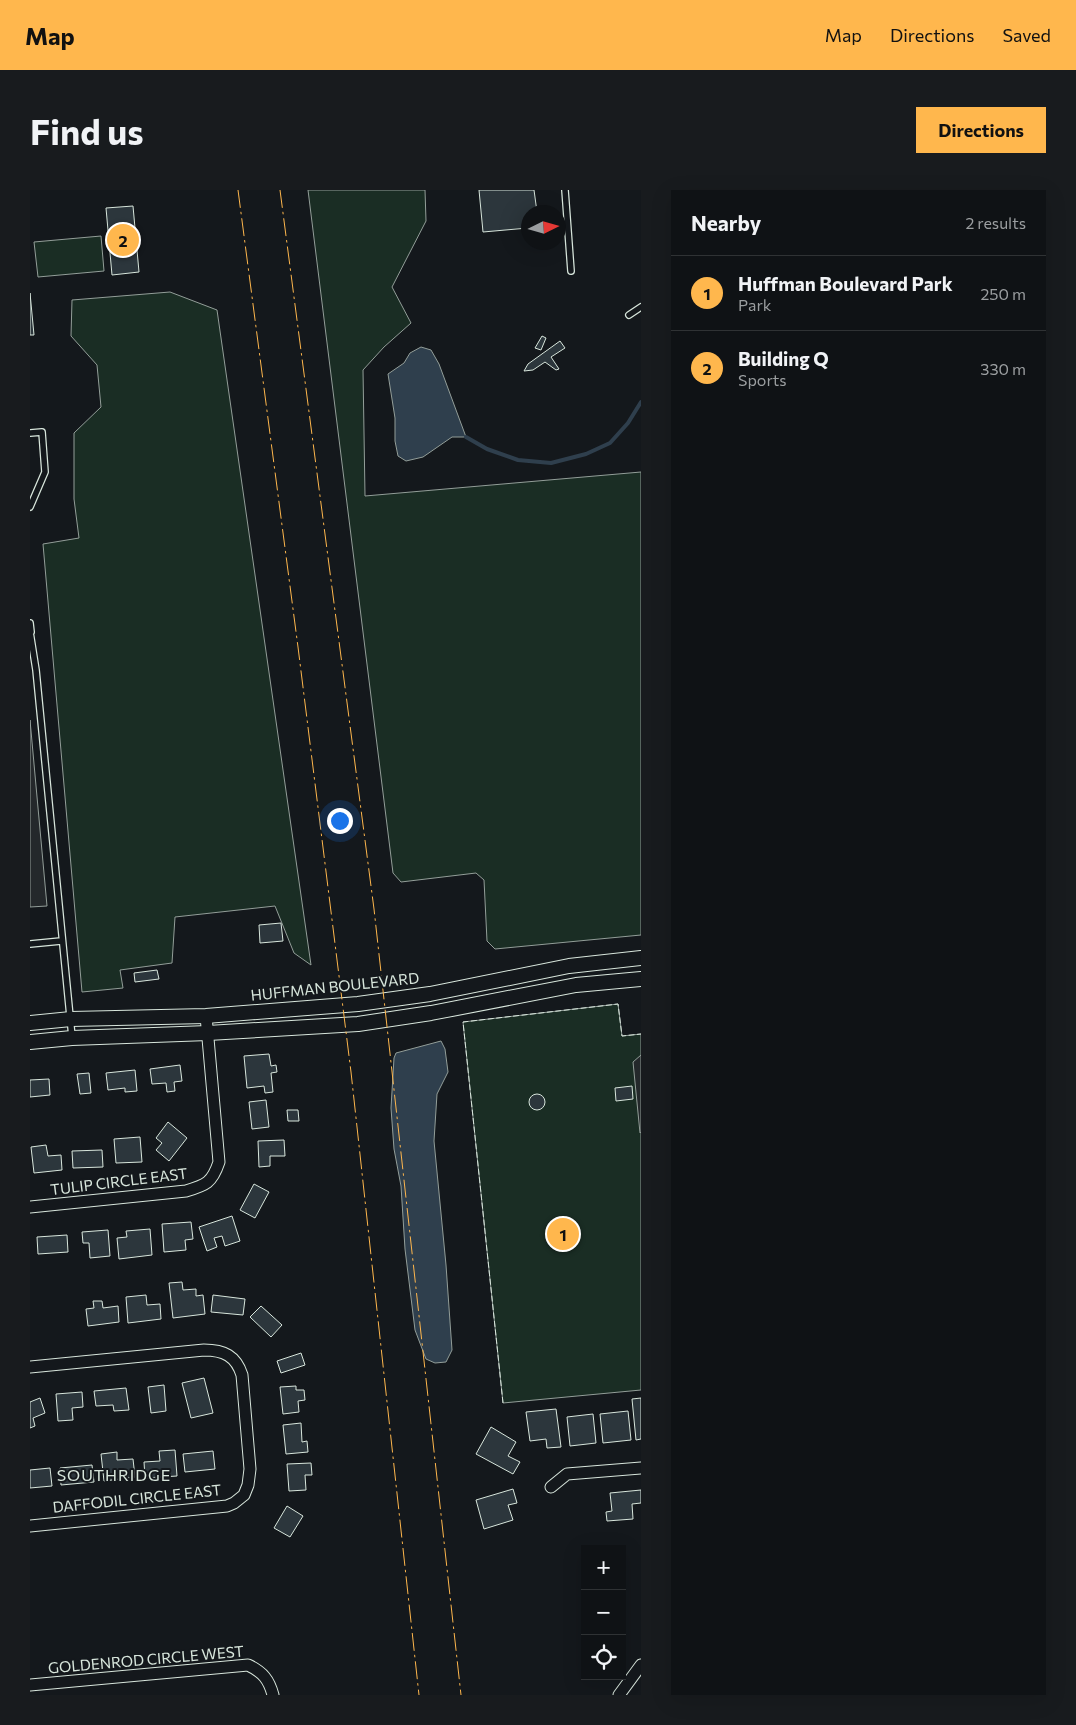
<!DOCTYPE html>
<meta charset="utf-8">
<style>
body{margin:0;font-family:Commissioner,sans-serif;background:#181b1e;color:#f1f3f6}
.controls{position:absolute;right:15px;bottom:15px;display:grid;overflow:hidden;border-radius:0px;box-shadow:0 5px 20px #0002}
.controls button{width:45px;height:45px;display:grid;place-items:center;padding:0;border:0;border-bottom:1px solid #2f3234;background:#0f1215;color:#f1f3f6;font:25px sans-serif}
.compass{position:absolute;left:491px;top:15px;width:45px;height:45px;border-radius:50%;background:#0f1215;box-shadow:0 5px 20px #0002;rotate:85deg}
.you{position:absolute;left:309px;top:630px;width:18px;height:18px;margin:-12px;border:4px solid #fff;border-radius:50%;background:#1a73e8;box-shadow:0 0 0 8px #1a73e833}
.badge{display:grid;place-items:center;width:32px;height:32px;border-radius:50%;background:#ffb74d;color:#111;font-size:16px;font-weight:700}
.pin{position:absolute;translate:-50% -50%;border:2px solid #fff;box-shadow:0 1px 5px #0006}
.list{margin:0;padding:0;list-style:none}
h2{display:flex;justify-content:space-between;align-items:center;height:65px;margin:0;padding:0 20px;font-size:21px}
h2 small{font-size:16px;font-weight:400;color:#9b9ea0}
.list li{display:grid;grid-template-columns:32px 1fr auto;gap:15px;align-items:center;box-sizing:border-box;height:75px;padding:0 20px;border-top:1px solid #2f3234}
.list b{display:block;font-size:19px;white-space:nowrap}
.list p{margin:0;font-size:16px;white-space:nowrap;color:#9b9ea0}
.list em{font-size:16px;font-style:normal;color:#9b9ea0}
.icon{flex:none;width:28px;height:28px;fill:none;stroke:currentColor;stroke-width:2;stroke-linecap:round;stroke-linejoin:round}
.map{position:relative;flex:none;width:611px;height:1505px;overflow:hidden;border-radius:0px}
header{display:flex;align-items:center;gap:30px;box-sizing:border-box;height:70px;padding:0 25px;background:#ffb74d;color:#111}
header strong{font-size:24px}
nav{display:flex;gap:28px;margin-inline-start:auto;font-size:18px}
.intro{display:flex;align-items:center;justify-content:space-between;box-sizing:border-box;height:120px;padding:0 30px}
h1{margin:0;font-size:35px}
.button{padding:12px 22px;border-radius:0px;background:#ffb74d;color:#111;font-size:18px;font-weight:700}
main{display:flex;gap:30px;padding:0 30px}
aside{flex:1;background:#0f1215;border-radius:0px;box-shadow:0 5px 20px #0002}
.map>svg:first-child{display:block}
.green{fill:#1a2d24;stroke:#939e99}
.parking{fill:#24282b;stroke:#939e99}
.water{fill:#2f3f4d;stroke:#939e99}
.lines{fill:none;stroke-linecap:round;stroke-linejoin:round}
.stream{stroke:#2f3f4d;stroke-width:4}
.building{fill:#2c363c;stroke:#d8e6dc}
.service-casing{stroke:#d8e6dc;stroke-width:8}
.minor-casing{stroke:#d8e6dc;stroke-width:13}
.tertiary-casing{stroke:#d8e6dc;stroke-width:16}
.service{stroke:#14181c;stroke-width:5.5}
.minor{stroke:#14181c;stroke-width:11}
.tertiary{stroke:#14181c;stroke-width:14}
.fence{stroke:#d8e6dc;stroke-width:1;stroke-dasharray:6 2.5;stroke-linecap:butt}
.power{stroke:#ffb74d;stroke-width:1;stroke-dasharray:18 4 2.5 4;stroke-linecap:butt}
.labels{text-anchor:middle;stroke-width:4;stroke-linejoin:round;paint-order:stroke}
.street-label{font-size:15px;fill:#d8e6dc;stroke:#14181c}
.neighbourhood-label{font-size:16px;letter-spacing:1px;fill:#d8e6dc;stroke:#14181c}
</style>
<header>
<strong>Map</strong>
<nav><a>Map</a><a>Directions</a><a>Saved</a></nav>
</header>
<div class="intro"><h1>Find us</h1><a class="button">Directions</a></div>
<main>
<div class="map">
<svg width="611" height="1505" viewBox="0 0 611 1505">
<rect width="100%" height="100%" fill="#14181c"/>
<path class="green" d="M278,0H395L396,31L362,97L381,133L354,157L333,180L335,306L611,282V745L465,759L457,751L454,690L446,683L371,692L363,683Z
M71,46L74,81L8,87L4,52Z
M140,102L187,120L281,775L264,763L245,716L145,727L142,773L90,780L93,798L52,802L13,354L49,348L44,309V243L71,217L67,175L41,146L42,110Z
M588,814L592,846L611,844V1200L473,1213L433,832Z"/>
<path class="parking" d="M0,530L17,716L0,717Z
M611,865V942L610,943L603,872Z"/>
<path class="water" d="M391,157L401,160L409,174L436,247H422L393,267L376,271L368,266L365,251V228L358,184L374,173L380,163Z
M411,851L415,859L418,882L407,904L404,951L416,1075L422,1160L416,1172L405,1173L396,1169L385,1140L375,1059L371,996L364,959L361,918L364,868L366,863Z"/>
<g class="lines">
<path class="stream" d="M436,247L457,259L488,270L521,273L556,264L580,253L598,233L611,212"/>
</g>
<path class="building" d="M449,0H504L507,22H498V38L453,42Z
M103,16L109,82L82,85L76,18Z
M0,103L4,145H0Z
M512,146L516,148L511,160L505,158Z
M530,151L535,158L521,167L529,179L526,180L515,172L503,180L494,181L498,174Z
M251,733L253,751L230,753L229,735Z
M127,780L129,789L105,792L104,783Z
M239,864L241,876L246,875L247,882L241,883L243,902L235,903L234,896L217,898L214,866Z
M150,875L152,891L144,892L145,901L137,902L136,893L122,894L120,879Z
M105,880L107,901L95,902V898L78,900L76,883Z
M59,883L61,903L50,904L47,884Z
M19,889L20,905L0,907V890Z
M602,896L603,909L586,911L585,898Z
M499 912a8 8 0 1 1 16 0a8 8 0 1 1-16 0Z
M236,910L239,937L222,939L219,912Z
M257,920H268L269,931H258Z
M138,932L157,948L139,971L126,960L132,953L126,948Z
M110,947L112,972L86,973L84,949Z
M254,950L255,966H240V976L229,977L228,951Z
M16,955L18,966L31,965L32,980L4,983L1,957Z
M72,960L73,977L43,978L42,961Z
M224,994L239,1002L225,1028L210,1020Z
M202,1026L210,1051L195,1056L192,1046L184,1048L187,1057L177,1061L169,1037Z
M161,1032L163,1049L155,1050L156,1060L134,1062L132,1034Z
M120,1039L122,1065L89,1069L87,1048L97,1047L96,1041Z
M78,1040L80,1066L60,1068L59,1053H53L52,1042Z
M37,1045L38,1062L8,1064L7,1047Z
M152,1092L153,1100L166,1099V1106L173,1105L175,1124L143,1128L139,1093Z
M116,1105L117,1115L130,1114L131,1129L98,1133L96,1107Z
M183,1105L215,1109L213,1125L181,1122Z
M63,1111H72L73,1118L88,1116L89,1132L58,1136L56,1119L64,1118Z
M231,1116L252,1135L241,1147L220,1127Z
M271,1163L275,1175L251,1183L247,1171Z
M174,1188L183,1223L161,1228L152,1193Z
M134,1195L136,1221L121,1223L118,1197Z
M266,1196V1200H274L275,1210L268,1211L269,1222L253,1224L250,1197Z
M96,1198L99,1220L84,1221L83,1215L66,1216L64,1201Z
M52,1202L53,1217L42,1218L43,1230L28,1231L26,1204Z
M10,1208L15,1223L3,1228L5,1236L0,1238V1212Z
M611,1208V1249L606,1250L602,1209Z
M526,1219L531,1257L517,1258L516,1249L500,1251L496,1222Z
M598,1221L601,1250L573,1253L570,1224Z
M563,1224L566,1253L540,1256L537,1227Z
M271,1233L272,1252L277,1251L278,1262L256,1264L253,1235Z
M461,1237L486,1252L478,1266L490,1272L483,1284L446,1264Z
M145,1260L147,1286L115,1288L114,1272L130,1271L129,1261Z
M183,1261L185,1279L155,1282L153,1264Z
M87,1262V1270L103,1269L105,1287L74,1291L71,1264Z
M281,1273L282,1285H275L276,1300L259,1301L257,1274Z
M62,1275L64,1292L31,1295L30,1278Z
M20,1278L22,1296L0,1298V1280Z
M483,1299L487,1313L478,1315L483,1330L454,1339L446,1310Z
M611,1300V1313L602,1314L603,1329L577,1331L576,1322L582,1321L580,1303Z
M257,1316L273,1326L260,1347L244,1338Z"/>
<g class="lines">
<g class="service-casing">
<path id="service" d="M535,0L541,81
M599,125L611,117
M0,243L12,242L15,282L0,317
M0,433L1,442
M0,442L6,480L42,847
M0,754L31,751"/>
</g>
<g class="minor-casing">
<path id="minor" d="M0,1017L156,1001C176,995 182,993 189,972L176,826
M0,1177L174,1160C194,1160 206,1166 212,1185L220,1279L218,1295L214,1305L204,1313L197,1316L0,1336
M521,1297L537,1284L611,1278
M0,1495L218,1475C233,1482 239,1490 243,1505
M589,1505L611,1475"/>
</g>
<g class="tertiary-casing">
<path id="tertiary" d="M0,833L41,829L176,826L328,814L400,804L539,776L611,768
M0,852L42,848L178,843L328,834L401,823L546,795L611,789"/>
</g>
<use href="#service" class="service"/>
<use href="#minor" class="minor"/>
<use href="#tertiary" class="tertiary"/>
<path class="fence" d="M473,1213L433,832L588,814L592,846L611,844"/>
<path class="power" d="M208,0L268,457L321,882L389,1505
M250,0L344,719L431,1505"/>
</g>
<g class="labels">
<g class="street-label">
<text transform="translate(305 797) rotate(-6)" y="5">HUFFMAN BOULEVARD</text>
<text transform="translate(89 992) rotate(-7)" y="5">TULIP CIRCLE EAST</text>
<text transform="translate(107 1309) rotate(-6)" y="5">DAFFODIL CIRCLE EAST</text>
<text transform="translate(116 1470) rotate(-5)" y="5">GOLDENROD CIRCLE WEST</text>
</g>
<g class="neighbourhood-label">
<text x="84" y="1291">SOUTHRIDGE</text>
</g>
</g>
</svg>
<div class="controls">
<button>+</button>
<button>−</button>
<button><svg class="icon" aria-label="locate" viewBox="0 0 24 24"><circle cx="12" cy="12" r="6"/><path d="M12 2v4M12 18v4M2 12h4M18 12h4"/></svg></button>
</div>
<svg class="compass" viewBox="-18 -18 36 36"><path d="M0-13l5 13h-10z" fill="#e53935"/><path d="M0 13l5-13h-10z" fill="#9b9ea0"/></svg>
<div class="you"></div>
<div class="pin badge" style="left:533px;top:1044px">1</div>
<div class="pin badge" style="left:93px;top:50px">2</div>
</div>
<aside>
<h2>Nearby<small>2 results</small></h2>
<ul class="list">
<li><span class="badge">1</span><div><b>Huffman Boulevard Park</b><p>Park</p></div><em>250 m</em></li>
<li><span class="badge">2</span><div><b>Building Q</b><p>Sports</p></div><em>330 m</em></li>
</ul>
</aside>
</main>
